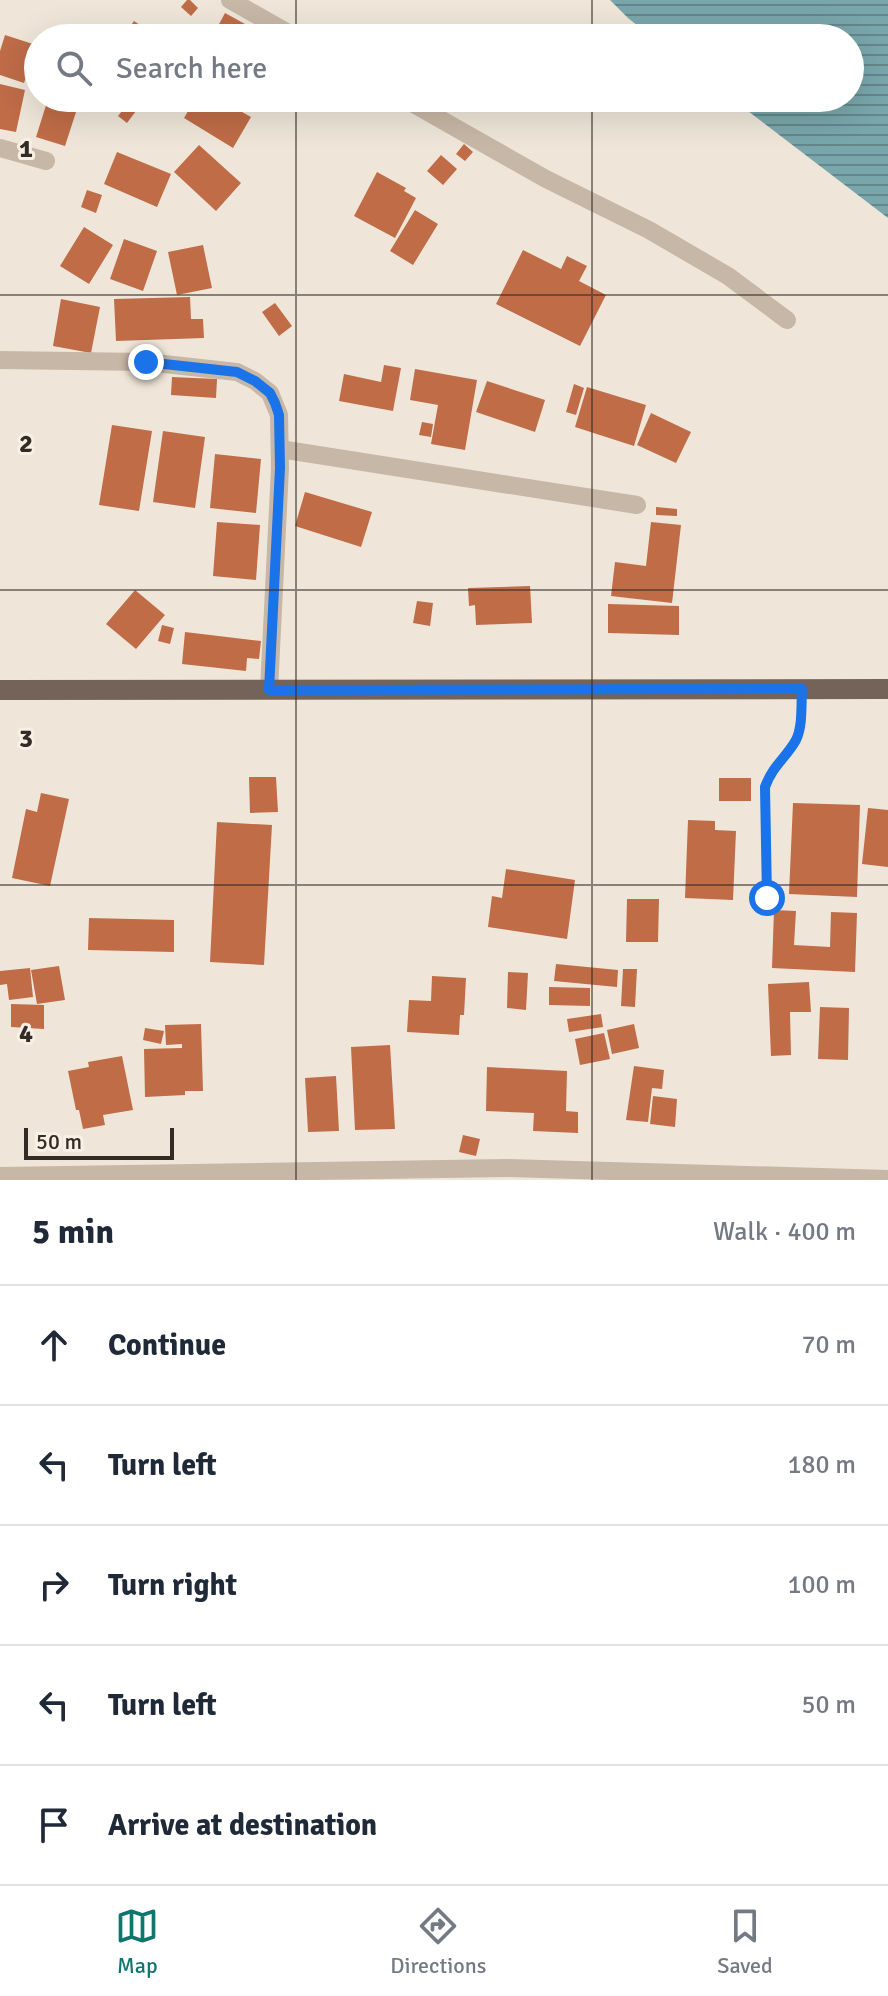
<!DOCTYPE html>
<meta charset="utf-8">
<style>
body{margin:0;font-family:Signika,sans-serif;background:#f2f2f3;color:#1f2937}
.scale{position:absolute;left:24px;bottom:20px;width:150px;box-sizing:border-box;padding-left:8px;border:4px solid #332b26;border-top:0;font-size:22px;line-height:28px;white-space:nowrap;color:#332b26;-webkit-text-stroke:6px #f8f0e5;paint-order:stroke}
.stop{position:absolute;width:24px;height:24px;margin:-18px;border:6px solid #1a73e8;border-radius:50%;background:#fff}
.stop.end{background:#1a73e8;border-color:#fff;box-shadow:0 2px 8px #0008}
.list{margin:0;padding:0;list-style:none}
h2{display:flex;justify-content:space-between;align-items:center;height:104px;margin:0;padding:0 32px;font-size:34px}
h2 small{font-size:26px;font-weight:400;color:#747a83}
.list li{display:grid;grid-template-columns:52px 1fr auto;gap:24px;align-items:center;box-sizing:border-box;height:120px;padding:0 32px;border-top:2px solid #e0e1e3}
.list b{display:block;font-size:30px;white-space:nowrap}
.list em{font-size:26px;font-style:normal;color:#747a83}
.icon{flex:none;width:44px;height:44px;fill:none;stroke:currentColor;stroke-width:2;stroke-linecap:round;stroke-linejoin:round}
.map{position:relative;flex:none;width:888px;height:1180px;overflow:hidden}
.search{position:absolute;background:#fff;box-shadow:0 8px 32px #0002;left:24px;right:24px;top:24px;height:88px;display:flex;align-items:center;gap:20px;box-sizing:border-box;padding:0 28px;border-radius:44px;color:#747a83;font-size:30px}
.sheet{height:704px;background:#fff}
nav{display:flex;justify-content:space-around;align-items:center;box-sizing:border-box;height:112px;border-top:2px solid #e0e1e3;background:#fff;font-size:22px;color:#747a83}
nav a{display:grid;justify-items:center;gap:4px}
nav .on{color:#0f766e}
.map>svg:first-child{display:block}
.water{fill:url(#water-rules)}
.building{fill:#bf6c47}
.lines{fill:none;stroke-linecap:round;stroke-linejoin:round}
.service{stroke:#c7b7a6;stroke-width:9}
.minor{stroke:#c7b7a6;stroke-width:18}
.primary{stroke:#746358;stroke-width:20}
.route{stroke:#1a73e8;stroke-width:10}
.grid{fill:none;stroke:#332b26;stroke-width:2;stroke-opacity:0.55}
.grid-label{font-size:26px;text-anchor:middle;font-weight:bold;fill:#332b26;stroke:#f8f0e5;stroke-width:6;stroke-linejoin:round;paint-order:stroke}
</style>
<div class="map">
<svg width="888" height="1180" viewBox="0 0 888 1180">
<defs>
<pattern id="water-rules" width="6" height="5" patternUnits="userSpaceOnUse" patternTransform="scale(2)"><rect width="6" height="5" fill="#79a6ab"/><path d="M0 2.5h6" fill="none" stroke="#64878b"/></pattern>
</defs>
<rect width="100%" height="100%" fill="#efe6d9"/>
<path class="water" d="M610,0H888V218L731,98H850V38H653L628,18Z"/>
<path class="building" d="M187,0H190L198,8L191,16L181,7Z
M225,13L245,24L238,38L218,26Z
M134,21L159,38H122Z
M5,35L36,45L24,83L0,75V51Z
M0,84L25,90L16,132L0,129Z
M196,98H241L235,108L251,117L233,148L184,118Z
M48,99L77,109L65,146L36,137Z
M131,100L139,107L127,123L118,116Z
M464,144L473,152L465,161L456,154Z
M199,145L241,183L216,211L174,172Z
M117,152L171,174L157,207L104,184Z
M441,155L457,169L443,185L427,171Z
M377,172L406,188L404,191L416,198L395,238L354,216Z
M87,190L102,195L96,213L81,207Z
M415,210L438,224L413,265L390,251Z
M84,227L113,245L89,284L60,266Z
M124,239L157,251L143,291L110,279Z
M203,245L212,288L177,295L168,252Z
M523,250L561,269L567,256L587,266L579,281L606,295L580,346L496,304Z
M190,297L191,319H203L204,338L116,341L114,299Z
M61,299L100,307L91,353L53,346Z
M275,303L292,326L279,336L262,312Z
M384,365L401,368L393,411L339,401L344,374L381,382Z
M415,369L477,380L465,450L431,444L438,405L410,400Z
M172,377L217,379L216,398L171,395Z
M487,381L545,400L535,432L476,412Z
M574,384L584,388L576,415L566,412Z
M587,387L646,405L634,446L575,427Z
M651,413L691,432L676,463L637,445Z
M422,422L433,424L431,437L419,435Z
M112,425L152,431L139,511L99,505Z
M163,431L205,437L195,508L153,502Z
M215,454L261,459L256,513L210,508Z
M305,492L372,512L361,547L295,526Z
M656,507L677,509V516L656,515Z
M217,522L260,525L256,580L213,576Z
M651,522L681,525L672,603L611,596L615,562L646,566Z
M530,586L532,623L476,625L475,605L469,606L468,588Z
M135,590L165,615L136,649L106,624Z
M417,601L433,603L430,626L413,623Z
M608,604L679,606V635L608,633Z
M162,625L174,628L170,644L158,641Z
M185,632L261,641L259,659L247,658L246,671L182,664Z
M249,777H276L278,812L250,813Z
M719,778H751V801H719Z
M41,793L69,799L50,886L12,878L26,809L37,812Z
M793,803L860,805L857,897L789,894Z
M868,808L888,810V867L862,864Z
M688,820L715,821V830L736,831L733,900L685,898Z
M217,822L272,825L264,965L210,962Z
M506,869L575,880L567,939L488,927L492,896L502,898Z
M627,899H659L658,942H626Z
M774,910L796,911L794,945L830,947L831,912L857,913L855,972L772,968Z
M89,918L174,920V952L88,950Z
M556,964L618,970L617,987L554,981Z
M59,966L65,1000L37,1004L31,970Z
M30,968L33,997L9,1000L7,984L0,985V971Z
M623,969H637L635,1007L621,1006Z
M508,972L528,973L526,1010L507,1008Z
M432,976L466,978L464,1015H460L459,1035L407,1032L409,1000L431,1001Z
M809,982L811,1012H790L791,1055L771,1056L768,984Z
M549,987L590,988V1006L549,1005Z
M11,1004L44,1005V1029L11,1027Z
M820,1007L849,1008L848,1060L818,1059Z
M601,1014L603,1027L569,1032L567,1019Z
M201,1024L203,1091H185V1095L145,1097L144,1049L182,1048V1044L166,1045L165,1025Z
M634,1024L639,1048L612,1054L607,1030Z
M145,1028L164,1031L161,1044L143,1040Z
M604,1033L610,1059L580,1065L575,1039Z
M390,1045L395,1129L355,1130L351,1047Z
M122,1056L133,1110L103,1115L105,1125L83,1129L79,1110H76L68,1071L89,1067L88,1062Z
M634,1066L664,1070L662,1089L652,1088L648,1122L626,1120Z
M487,1067L567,1071L566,1111L578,1112V1133L533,1131L534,1113L486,1111Z
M336,1076L339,1131L308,1132L305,1078Z
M653,1096L677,1099L675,1127L650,1124Z
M463,1135L480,1139L476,1156L459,1152Z"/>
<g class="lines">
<path class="service" d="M767,898L765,787C773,765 786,758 796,740C803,726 801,704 802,689"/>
<path class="minor" d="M230,0L297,38
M403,98L546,179L649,230L728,276L787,320
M0,148L46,161
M0,360L146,362L237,372L255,381L270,393L279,415L280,468L269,690
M280,449L637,505
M0,1176L506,1168L888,1179"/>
<path class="primary" d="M0,690L888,689"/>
</g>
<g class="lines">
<path class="route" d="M146,362L237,372L255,381L270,393L275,403L279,415L280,468L269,690L802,689C801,704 803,726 796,740C786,758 773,765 765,787L767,898"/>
</g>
<path class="grid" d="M296,0V38M592,0V38M296,98V1180M592,98V1180M0,295H888M0,590H888M0,885H888"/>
<g class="grid-label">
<text x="26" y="157">1</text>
<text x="26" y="452">2</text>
<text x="26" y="747">3</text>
<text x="26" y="1042">4</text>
</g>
</svg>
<div class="scale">50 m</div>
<div class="stop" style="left:767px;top:898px"></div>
<div class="stop end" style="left:146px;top:362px"></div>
<div class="search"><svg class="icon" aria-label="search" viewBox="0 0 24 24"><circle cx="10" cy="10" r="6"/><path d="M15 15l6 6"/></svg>Search here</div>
</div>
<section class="sheet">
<h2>5 min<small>Walk · 400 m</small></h2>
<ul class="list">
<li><svg class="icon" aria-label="ahead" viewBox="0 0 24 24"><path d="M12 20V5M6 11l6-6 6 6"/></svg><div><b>Continue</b></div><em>70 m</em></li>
<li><svg class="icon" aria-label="left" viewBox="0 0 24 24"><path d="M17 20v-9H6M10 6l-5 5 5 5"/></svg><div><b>Turn left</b></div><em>180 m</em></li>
<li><svg class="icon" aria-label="right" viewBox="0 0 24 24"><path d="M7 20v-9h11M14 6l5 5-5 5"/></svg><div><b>Turn right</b></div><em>100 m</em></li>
<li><svg class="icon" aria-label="left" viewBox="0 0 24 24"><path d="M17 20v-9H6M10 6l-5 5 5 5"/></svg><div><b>Turn left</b></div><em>50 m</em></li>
<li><svg class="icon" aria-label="arrive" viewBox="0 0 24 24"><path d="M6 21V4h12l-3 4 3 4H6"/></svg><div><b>Arrive at destination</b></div></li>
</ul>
</section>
<nav>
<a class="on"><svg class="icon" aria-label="map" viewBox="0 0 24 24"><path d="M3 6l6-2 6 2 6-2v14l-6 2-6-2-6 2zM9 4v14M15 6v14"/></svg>Map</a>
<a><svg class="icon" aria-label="directions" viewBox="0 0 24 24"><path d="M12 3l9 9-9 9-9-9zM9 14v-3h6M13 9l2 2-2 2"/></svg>Directions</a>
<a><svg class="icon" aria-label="saved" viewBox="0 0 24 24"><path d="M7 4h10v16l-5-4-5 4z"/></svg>Saved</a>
</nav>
